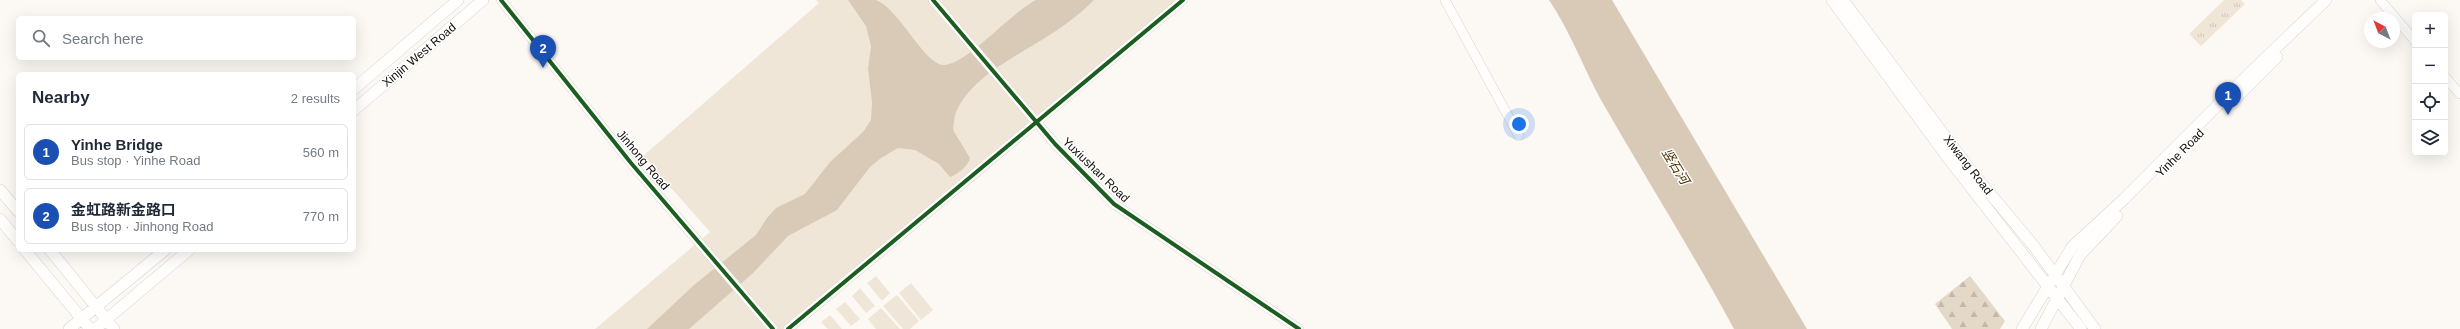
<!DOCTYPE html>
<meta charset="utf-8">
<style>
body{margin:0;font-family:Arial,"Noto Sans SC",sans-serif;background:#f6f6f7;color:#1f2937}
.controls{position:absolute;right:12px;top:12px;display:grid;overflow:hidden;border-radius:6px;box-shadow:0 4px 16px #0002}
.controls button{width:36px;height:36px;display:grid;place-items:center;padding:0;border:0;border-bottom:1px solid #e0e1e3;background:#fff;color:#1f2937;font:20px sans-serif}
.compass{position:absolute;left:2364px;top:12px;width:36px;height:36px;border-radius:50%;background:#fff;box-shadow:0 4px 16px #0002;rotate:318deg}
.you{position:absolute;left:1519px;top:124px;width:14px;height:14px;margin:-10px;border:3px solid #fff;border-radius:50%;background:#1a73e8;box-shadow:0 0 0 6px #1a73e833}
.badge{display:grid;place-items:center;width:26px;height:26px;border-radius:50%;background:#64615c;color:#fff;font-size:13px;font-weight:700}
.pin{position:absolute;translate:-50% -33px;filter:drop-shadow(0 1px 2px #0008)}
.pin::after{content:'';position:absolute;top:21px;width:14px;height:12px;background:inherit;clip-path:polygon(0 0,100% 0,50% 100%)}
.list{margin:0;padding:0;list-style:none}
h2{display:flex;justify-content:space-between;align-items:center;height:52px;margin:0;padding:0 16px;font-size:17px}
h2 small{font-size:13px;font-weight:400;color:#747a83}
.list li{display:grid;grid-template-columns:26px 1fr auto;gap:12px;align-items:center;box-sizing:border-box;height:56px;margin:0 8px 8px;padding:0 8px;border:1px solid #e0e1e3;border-radius:6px}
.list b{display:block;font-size:15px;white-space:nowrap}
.list p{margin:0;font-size:13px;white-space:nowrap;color:#747a83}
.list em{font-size:13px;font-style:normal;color:#747a83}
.icon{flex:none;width:22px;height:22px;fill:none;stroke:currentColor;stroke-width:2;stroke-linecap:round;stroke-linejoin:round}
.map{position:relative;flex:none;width:2460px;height:329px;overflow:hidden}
.search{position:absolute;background:#fff;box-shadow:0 4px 16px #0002;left:16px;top:16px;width:340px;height:44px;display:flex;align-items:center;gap:10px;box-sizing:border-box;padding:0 14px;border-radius:6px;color:#747a83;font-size:15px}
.panel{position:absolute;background:#fff;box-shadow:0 4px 16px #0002;left:16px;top:72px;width:340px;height:180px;border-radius:6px}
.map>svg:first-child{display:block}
.grass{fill:url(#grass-tufts)}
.forest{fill:url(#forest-firs)}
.park{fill:#f0e6d8}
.water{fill:#d8cab6}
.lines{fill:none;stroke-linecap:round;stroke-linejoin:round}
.minor-casing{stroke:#d8d4cf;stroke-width:10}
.major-casing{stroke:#d8d4cf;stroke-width:12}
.minor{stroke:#fffefd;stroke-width:9}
.major{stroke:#fffefd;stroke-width:11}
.cycleway-casing{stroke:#fff;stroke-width:6}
.cycleway{stroke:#1b5e20;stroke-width:4}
.labels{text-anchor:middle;stroke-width:3;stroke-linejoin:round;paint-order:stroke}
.street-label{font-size:12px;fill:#120f0a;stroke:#fff}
.water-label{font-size:13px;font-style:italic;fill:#4b3200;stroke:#fff}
</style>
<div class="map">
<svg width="2460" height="329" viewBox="0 0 2460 329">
<defs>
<pattern id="grass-tufts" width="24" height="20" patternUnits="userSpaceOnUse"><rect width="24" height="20" fill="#f0e6d8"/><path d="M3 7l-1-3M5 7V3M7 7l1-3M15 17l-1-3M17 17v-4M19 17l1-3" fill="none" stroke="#cdc4b8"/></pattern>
<pattern id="forest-firs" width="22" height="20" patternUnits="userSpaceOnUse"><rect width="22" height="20" fill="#e4d8c7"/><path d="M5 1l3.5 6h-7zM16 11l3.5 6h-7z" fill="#c3b8aa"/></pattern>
</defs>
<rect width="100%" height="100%" fill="#fcf8f4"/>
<path class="grass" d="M2224,0H2241L2245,4L2201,46L2189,34Z"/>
<path class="forest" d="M1970,276L2005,321L2000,329H1952L1935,304Z"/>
<path class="park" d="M816,0H1183L788,329H595L710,232L643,156L819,3Z
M876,276L890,293L882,301L867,283Z
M911,283L933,310L921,320L899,293Z
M860,288L875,306L866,313L852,296Z
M897,295L919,321L910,329H903L883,306Z
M845,302L860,319L851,326L836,309Z
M881,308L900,329H876L868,319Z
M830,315L842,329H828L821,322Z"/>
<path class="water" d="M848,0C856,0 869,0 876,0C900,9 925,67 945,65C968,63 1013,11 1036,0C1044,0 1083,0 1094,0C1080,14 1064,26 1048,36C1016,57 973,75 956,112C954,117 954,125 953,130L970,158C968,166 958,174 950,177L939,164L915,150L898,148L881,158L870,167L837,210L788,236L752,274L689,329H647L694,285L756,235L767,218L776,208L805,194L830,162L863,132L871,120L872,102L868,69L871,46L866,26Z
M1549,0H1612L1807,329H1734C1692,251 1645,177 1601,100C1583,67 1570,31 1549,0Z"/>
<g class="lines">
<g class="minor-casing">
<path id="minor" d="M501,0L631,163L773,329
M933,0L1055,144L1114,204L1299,329
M1445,0L1519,136
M2380,0L2415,41
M2445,77L2460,94
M788,329L1183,0"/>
</g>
<g class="major-casing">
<path id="major" d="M1832,0L1948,158L2081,329
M1843,0L1972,172L2033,245L2095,329
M354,89L458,0
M2238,96L2277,57
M354,110L483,0
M0,190L18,211
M0,219L18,241
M25,250L90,329
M50,250L114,329
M69,329L165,250
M95,329L189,250
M2022,329L2072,247L2124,199L2252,71L2326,0
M2041,329L2080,255L2117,216"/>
</g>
<use href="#minor" class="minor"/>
<use href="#major" class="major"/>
<g class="cycleway-casing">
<path id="cycleway" d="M501,0L631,163L773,329
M933,0L1055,144L1114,204L1299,329
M788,329L1183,0"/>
</g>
<use href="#cycleway" class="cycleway"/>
</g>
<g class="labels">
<g class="street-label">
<text transform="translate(419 55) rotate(-40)" y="4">Xinjin West Road</text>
<text transform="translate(2180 153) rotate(-45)" y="4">Yinhe Road</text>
<text transform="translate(643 160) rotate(50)" y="4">Jinhong Road</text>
<text transform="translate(1968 165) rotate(52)" y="4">Xiwang Road</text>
<text transform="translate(1096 170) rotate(44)" y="4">Yuxiushan Road</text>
</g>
<g class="water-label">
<text transform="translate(1676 166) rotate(58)" y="5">竖石河</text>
</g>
</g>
</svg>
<div class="controls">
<button>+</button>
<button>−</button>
<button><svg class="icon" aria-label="locate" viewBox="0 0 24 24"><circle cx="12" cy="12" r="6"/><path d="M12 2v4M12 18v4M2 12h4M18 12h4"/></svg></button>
<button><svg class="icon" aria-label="layers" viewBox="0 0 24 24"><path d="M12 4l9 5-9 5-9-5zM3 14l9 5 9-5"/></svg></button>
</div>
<svg class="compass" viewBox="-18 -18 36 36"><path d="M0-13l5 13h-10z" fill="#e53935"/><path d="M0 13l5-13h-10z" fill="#747a83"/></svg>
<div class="you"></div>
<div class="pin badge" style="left:2228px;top:115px;background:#1a4fb4">1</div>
<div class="pin badge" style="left:543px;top:68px;background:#1a4fb4">2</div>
<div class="search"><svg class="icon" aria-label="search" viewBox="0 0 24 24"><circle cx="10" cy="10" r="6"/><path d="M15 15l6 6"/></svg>Search here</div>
<section class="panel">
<h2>Nearby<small>2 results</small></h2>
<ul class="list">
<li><span class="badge" style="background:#1a4fb4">1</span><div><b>Yinhe Bridge</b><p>Bus stop · Yinhe Road</p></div><em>560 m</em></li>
<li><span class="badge" style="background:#1a4fb4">2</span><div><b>金虹路新金路口</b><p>Bus stop · Jinhong Road</p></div><em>770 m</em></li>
</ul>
</section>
</div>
